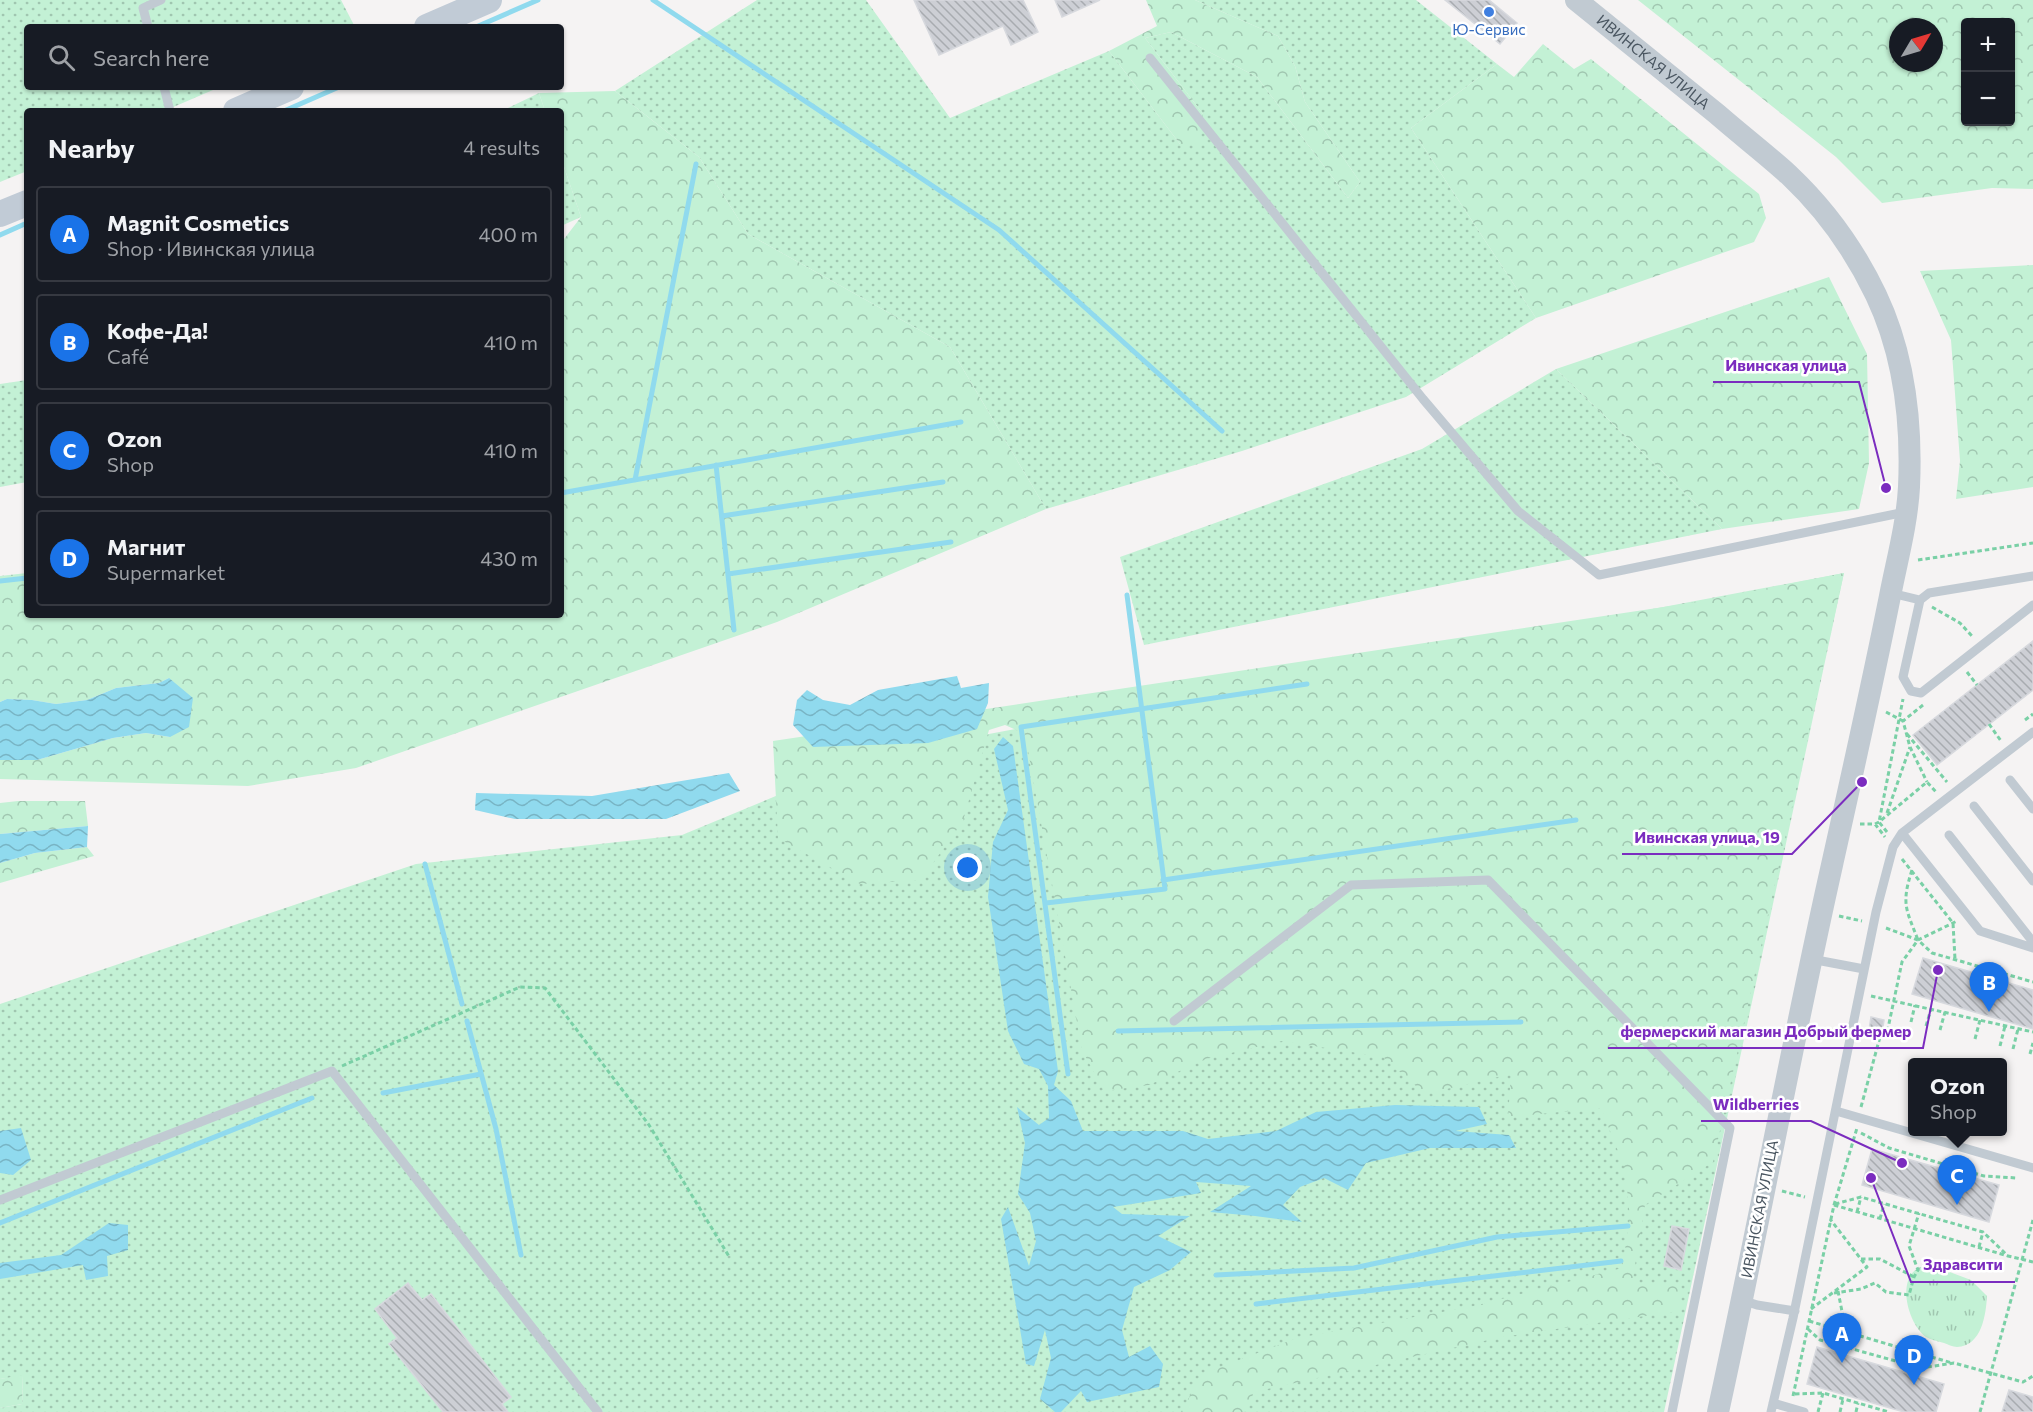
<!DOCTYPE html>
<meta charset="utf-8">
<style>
body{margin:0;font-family:Commissioner,sans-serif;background:#242831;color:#f1f3f6}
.controls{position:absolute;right:18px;top:18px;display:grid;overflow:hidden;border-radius:6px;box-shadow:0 2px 4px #0004}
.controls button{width:54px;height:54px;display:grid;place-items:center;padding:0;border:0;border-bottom:2px solid #363941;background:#171b24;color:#f1f3f6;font:30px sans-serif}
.compass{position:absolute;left:1889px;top:18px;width:54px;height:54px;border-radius:50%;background:#171b24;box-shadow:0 2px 4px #0004;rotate:52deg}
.you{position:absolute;left:968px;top:868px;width:21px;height:21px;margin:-15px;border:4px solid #fff;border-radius:50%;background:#1a73e8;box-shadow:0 0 0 9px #1a73e833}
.badge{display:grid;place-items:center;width:39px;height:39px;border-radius:50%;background:#1a73e8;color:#fff;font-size:20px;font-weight:700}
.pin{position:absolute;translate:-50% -50px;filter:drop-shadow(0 2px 3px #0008)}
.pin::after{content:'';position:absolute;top:32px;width:21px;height:18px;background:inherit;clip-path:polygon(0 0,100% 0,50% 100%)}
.popup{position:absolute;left:1908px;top:1058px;width:99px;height:78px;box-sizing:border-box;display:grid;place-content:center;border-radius:6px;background:#171b24;filter:drop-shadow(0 2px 4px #0005);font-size:20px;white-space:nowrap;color:#9ea1a6}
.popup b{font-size:22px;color:#f1f3f6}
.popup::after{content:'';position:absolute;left:50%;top:100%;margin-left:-12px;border:12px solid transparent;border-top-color:#171b24}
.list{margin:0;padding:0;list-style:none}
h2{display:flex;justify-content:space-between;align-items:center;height:78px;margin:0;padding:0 24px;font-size:26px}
h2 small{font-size:20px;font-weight:400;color:#9ea1a6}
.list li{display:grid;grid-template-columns:39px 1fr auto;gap:18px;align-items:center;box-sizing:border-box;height:96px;margin:0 12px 12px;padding:0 12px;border:2px solid #363941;border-radius:6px}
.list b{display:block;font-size:22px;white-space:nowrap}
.list p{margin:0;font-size:20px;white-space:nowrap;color:#9ea1a6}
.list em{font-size:20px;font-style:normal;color:#9ea1a6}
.icon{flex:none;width:33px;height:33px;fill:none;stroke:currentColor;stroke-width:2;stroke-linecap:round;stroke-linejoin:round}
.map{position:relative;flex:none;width:2033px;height:1412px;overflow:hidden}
.search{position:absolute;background:#171b24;box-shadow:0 2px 4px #0004;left:24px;top:24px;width:540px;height:66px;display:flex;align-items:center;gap:15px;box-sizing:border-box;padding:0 21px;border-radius:6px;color:#9ea1a6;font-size:22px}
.panel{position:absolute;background:#171b24;box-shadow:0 2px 4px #0004;left:24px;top:108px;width:540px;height:510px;border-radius:6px}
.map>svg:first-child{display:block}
.grass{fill:url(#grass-dots)}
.forest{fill:url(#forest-crowns);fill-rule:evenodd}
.park{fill:url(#park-tufts)}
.water{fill:url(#water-waves)}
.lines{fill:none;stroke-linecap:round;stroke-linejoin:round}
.stream{stroke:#90daee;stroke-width:5}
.building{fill:url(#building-back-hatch);stroke:#d7d9de;stroke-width:1.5}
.path{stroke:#7ad0a6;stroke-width:3;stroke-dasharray:4.5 3;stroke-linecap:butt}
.service{stroke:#c1cad2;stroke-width:9}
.tertiary{stroke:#c1cad2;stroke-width:22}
.secondary{stroke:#c1cbd6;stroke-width:26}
.shop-dot{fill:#3f7fe0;stroke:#fff;stroke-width:2}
.labels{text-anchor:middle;stroke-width:5;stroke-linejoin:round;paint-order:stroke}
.shop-label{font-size:15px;fill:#366cbe;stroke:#fff}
.street-label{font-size:15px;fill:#4a5661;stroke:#fff}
.leader{fill:none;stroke:#7b2cbf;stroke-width:2}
.callout-dot{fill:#7b2cbf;stroke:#fff;stroke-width:2}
.callout-label{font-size:16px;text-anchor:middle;font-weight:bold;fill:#7b2cbf;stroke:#fff;stroke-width:5;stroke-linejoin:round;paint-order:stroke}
</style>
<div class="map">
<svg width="2033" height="1412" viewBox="0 0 2033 1412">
<defs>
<pattern id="grass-dots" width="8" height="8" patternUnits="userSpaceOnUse" patternTransform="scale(1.5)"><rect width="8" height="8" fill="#c3f1d5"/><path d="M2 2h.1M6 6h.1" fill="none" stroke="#a0c6b0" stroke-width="1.8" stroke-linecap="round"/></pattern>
<pattern id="forest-crowns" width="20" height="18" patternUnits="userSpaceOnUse" patternTransform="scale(1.5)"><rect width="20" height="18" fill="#c3f1d5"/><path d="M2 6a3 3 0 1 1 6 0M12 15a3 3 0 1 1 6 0" fill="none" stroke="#a0c6b0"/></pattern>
<pattern id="park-tufts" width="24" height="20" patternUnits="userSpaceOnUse" patternTransform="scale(1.5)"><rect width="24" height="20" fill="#c3f1d5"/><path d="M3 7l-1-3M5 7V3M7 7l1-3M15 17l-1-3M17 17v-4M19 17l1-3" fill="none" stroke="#a0c6b0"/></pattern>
<pattern id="water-waves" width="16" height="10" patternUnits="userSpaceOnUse" patternTransform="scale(1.5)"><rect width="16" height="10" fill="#90daee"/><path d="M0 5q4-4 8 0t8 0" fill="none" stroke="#78b4c4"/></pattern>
<pattern id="building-back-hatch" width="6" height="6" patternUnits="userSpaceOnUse" patternTransform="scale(1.5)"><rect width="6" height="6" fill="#cdcfd5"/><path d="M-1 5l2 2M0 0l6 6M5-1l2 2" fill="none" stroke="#a8abb0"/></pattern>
</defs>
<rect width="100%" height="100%" fill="#f5f3f3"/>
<path class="grass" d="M0,0H341L355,27H27V87H220L164,111H27V171L0,182Z
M757,0H866L950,118L1109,51L1180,144L1203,114L1145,38L1171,32L1257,77L1348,198L1360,182L1305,102L1295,66L1278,36L1195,0H1416L1497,64L1411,128L1536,318L1406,397L1242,451L1046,509L950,347L748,234L699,157L615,91Z
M539,93L545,111H502Z
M561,158L581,217L561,226Z
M1556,369L1722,529L1144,645L1120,557L1422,449Z
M27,380V482L0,487V384Z
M1844,573L1664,1412H0V1408L22,1404L23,1376L0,1379V1004L416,864L682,835L872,756Z"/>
<path class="forest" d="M1146,0H1195L1278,36L1295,66L1305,102L1360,182L1348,198L1257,77L1171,32L1145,38L1203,114L1199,143L1180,144L1109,51L1157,26Z
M1638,0H2033V189L1992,188L1882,203L1836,157ZM1966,22H2010V122H1966ZM1898,27H1934V63H1898Z
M1543,44L1574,69L1591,59L1759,194L1766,218L1754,242L1536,318L1411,128L1497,64L1514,77Z
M615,91L699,157L748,234L950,347L1046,509L777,622L356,768L248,786L0,779V760H37L113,738L146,733L170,737L169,678L159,683L116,688L87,700L56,704L32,700L7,699L0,702V576L27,573V615H561V243L581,217L561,158V111H545L539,93Z
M2033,265V487L1956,499L1960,461L1951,340L1920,271Z
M1829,277L1867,354L1869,463L1859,509L1722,529L1556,369Z
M1844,573L1713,1162L1645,1205L1632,1283H1679V1311L1502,1337L1254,1392L1244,1412H1181L1202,1374L1297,1338L1470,1307L1622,1268L1630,1218L1625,1169L1601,1108L1508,1117L1511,1074L1425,1094L1383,1057L1282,1041L1206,1059L1149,1085L1104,1091L1082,1050L1025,734L1005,725L989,730L963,821L921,880L860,884L778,838L773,741L1697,602Z
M18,801H85L88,826L0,834V803Z
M87,847L94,856L0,883V863L35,853Z
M23,1375L22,1404L0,1408V1379Z"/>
<path class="park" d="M1931,1265L1971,1280L1987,1296C1986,1314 1982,1346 1957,1347C1953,1347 1947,1344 1944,1343C1938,1341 1931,1340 1926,1337C1905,1321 1893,1266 1931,1265Z"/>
<path class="water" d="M957,676L961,688L989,683L988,703L977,729L928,743L813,747L793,725L797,700L807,690L823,700L850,705L878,690Z
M169,678L193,698L189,727L170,737L146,733L113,738L37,760H0V702L7,699L32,700L56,704L87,700L116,688L159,683Z
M1003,737L1013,746L1058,1071L1054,1085L1071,1101L1083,1131H1183L1208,1139L1276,1131L1316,1112L1395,1105L1479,1107L1487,1124L1455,1131L1509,1135L1516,1148H1430L1366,1163L1348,1190L1324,1178L1300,1187L1283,1205L1302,1222L1255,1216L1210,1212L1251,1186L1196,1182L1201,1193L1113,1207L1122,1214L1190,1216L1158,1236L1191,1252L1170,1270L1134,1287L1122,1330L1129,1357L1150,1346L1163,1364L1159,1387L1087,1402L1081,1391L1061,1412H1055L1040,1399L1051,1358L1045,1330L1034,1366L1026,1364L1001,1219L1008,1207L1029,1266L1036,1241L1030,1213L1018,1194L1025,1143L1017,1107L1039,1125L1049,1118L1048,1086L1039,1069L1024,1064L1008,1031L988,897L993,842L1008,810L994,749Z
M729,773L740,791L666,819H515L475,810L476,793L592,796Z
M88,826L87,847L35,853L0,863V834Z
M21,1128L31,1160L13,1175L0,1173V1131Z
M109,1223L128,1225V1250L107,1256L108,1276L86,1280L83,1265L0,1279V1263L61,1255Z"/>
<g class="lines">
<path class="stream" d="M653,0L999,230L1222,431
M476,27L538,0
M284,111L339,87
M0,235L27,223
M716,465L734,630
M635,480L696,164
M561,493L961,422
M722,516L943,482
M728,574L951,542
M0,581L27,578
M425,864L462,1004
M1163,880L1576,820
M1046,903L1165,889L1127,595
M467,1021L496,1129L521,1255
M1118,1031L1521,1022
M1068,1074L1021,727L1307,684
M383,1093L481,1074
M0,1223L312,1098
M1216,1275L1354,1268L1497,1237L1628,1226
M1256,1304L1621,1261"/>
</g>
<path class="building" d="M914,0H1023L1038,32L1011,45L1003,26L939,55Z
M1055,0H1100L1062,17Z
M1445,0H1489L1517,23L1500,44Z
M2033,641V690L1937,765L1913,735Z
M1923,958L2033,990V1029L1912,994Z
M1871,1017L1884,1020L1882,1033L1869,1030Z
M1872,1149L1999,1185L1989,1222L1862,1185Z
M1672,1226L1689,1229L1681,1270L1664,1266Z
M408,1283L422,1300L431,1294L511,1397L502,1404L508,1412H443L389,1344L397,1338L375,1309Z
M1817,1347L1944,1384L1936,1412H1904L1807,1384Z
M2009,1390L2033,1397V1412H2002Z"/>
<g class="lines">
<path class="path" d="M1918,560L2033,543
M1932,607L1960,623L1972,636
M1967,672L1977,685
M1923,705L1903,721L1910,747L1927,782
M1886,712L1903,721
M2025,720L2033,714
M1989,724L2001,741
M1907,734L1947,782
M1887,813L1910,747
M1860,824H1875L1879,822L1927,782L1936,792
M1875,824L1885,837
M1887,832L1879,822L1903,699
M1902,859L1953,923L1955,959
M1912,870C1901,904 1906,909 1918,940
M1839,916L1862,921
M1886,928L1918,940L1932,953L2033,982
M1871,996L2033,1032
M1911,1022L1915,1005
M1926,1026L1931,1009
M1940,1030L1945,1012
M1975,1039L1980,1020
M2000,1046L2005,1026
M2013,1049L2018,1029
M2030,1054L2033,1043
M342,1066L520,987L545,988L649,1125L730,1258
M1861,1107L1880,1037L1887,1033L1902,962L1918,940L1957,921
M1861,1133L1889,1148L1984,1176L2017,1178
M1782,1191L1805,1197
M1835,1204L1861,1197L1983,1232L2008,1256L2033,1262
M1834,1205L2008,1256
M1857,1212L1861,1197
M1880,1219L1884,1204
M1979,1247L1983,1232
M1861,1259H1880L1914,1277
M1838,1291L1846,1332
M1834,1293L1861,1289L1875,1283L1886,1292L1909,1295L1914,1277L1918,1270L1909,1246L1919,1213
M1811,1309L1867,1267L1830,1219
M1809,1321L1952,1363
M1808,1329L1820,1340L1921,1368L1954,1363L2023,1382L2033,1376
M1795,1394L1823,1393L1889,1412
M1793,1396L1834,1205L1857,1128
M1818,1412L1823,1393
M1840,1412L1843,1399
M1856,1412L1858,1403
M1980,1412L2033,1220"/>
<path class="service" d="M148,27L143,8L161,0
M1150,58L1423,399L1518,511L1599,575L1905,512
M164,87L170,111
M1891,593L1920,600L1929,593L2033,576
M1920,600L1903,677L1911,691L1921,693L2033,605
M2010,780L2033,809
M1974,806L2033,881
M1902,833L1980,931L2033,948
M1949,835L2033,942
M1811,959L1864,969
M1174,1021L1351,885L1488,880L1730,1128L1672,1412
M1836,1111L2033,1168
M0,1200L332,1071L598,1412
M1742,1300L1757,1305L1795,1311
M1773,1403L1804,1412
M1771,1412L1793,1318L1876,912L1893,847L1902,833L2033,732"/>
<path class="tertiary" id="s1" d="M1576,0C1623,38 1670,76 1717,114C1741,135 1766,154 1789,175C1825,209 1855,251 1876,295C1905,356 1912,421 1909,487C1907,524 1897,560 1890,596C1872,686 1852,775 1832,865C1791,1047 1758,1230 1718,1412"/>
<path class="secondary" d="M427,27L489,0
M236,111L291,87
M0,214L27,203"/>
</g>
<circle class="shop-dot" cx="1489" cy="12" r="6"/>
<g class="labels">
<g class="shop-label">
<text x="1489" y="35">Ю-Сервис</text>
</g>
<g class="street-label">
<text dy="5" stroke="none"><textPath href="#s1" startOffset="99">ИВИНСКАЯ УЛИЦА</textPath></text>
<text transform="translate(1760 1209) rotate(-79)" y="5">ИВИНСКАЯ УЛИЦА</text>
</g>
</g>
<path class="leader" d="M1886 488L1859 382H1713M1862 782L1792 854H1622M1938 970L1923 1048H1608M1902 1163L1811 1121H1701M1871 1178L1911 1282H2015"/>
<g class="callout-dot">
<circle cx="1886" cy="488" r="6"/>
<circle cx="1862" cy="782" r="6"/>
<circle cx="1938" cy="970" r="6"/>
<circle cx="1902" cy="1163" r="6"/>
<circle cx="1871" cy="1178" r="6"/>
</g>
<g class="callout-label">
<text x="1786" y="371">Ивинская улица</text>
<text x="1707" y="843">Ивинская улица, 19</text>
<text x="1766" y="1037">фермерский магазин Добрый фермер</text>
<text x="1756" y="1110">Wildberries</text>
<text x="1963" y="1270">Здравсити</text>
</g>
</svg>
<div class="controls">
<button>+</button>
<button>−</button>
</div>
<svg class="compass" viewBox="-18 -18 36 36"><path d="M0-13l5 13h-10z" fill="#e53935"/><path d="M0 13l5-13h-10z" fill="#9ea1a6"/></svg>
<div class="you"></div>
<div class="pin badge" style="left:1842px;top:1363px">A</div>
<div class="pin badge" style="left:1989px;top:1012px">B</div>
<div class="pin badge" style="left:1957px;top:1205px">C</div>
<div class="popup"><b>Ozon</b>Shop</div>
<div class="pin badge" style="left:1914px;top:1385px">D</div>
<div class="search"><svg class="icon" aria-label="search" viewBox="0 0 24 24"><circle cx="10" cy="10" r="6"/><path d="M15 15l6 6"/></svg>Search here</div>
<section class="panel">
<h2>Nearby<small>4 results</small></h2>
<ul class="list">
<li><span class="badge">A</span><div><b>Magnit Cosmetics</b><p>Shop · Ивинская улица</p></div><em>400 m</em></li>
<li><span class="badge">B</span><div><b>Кофе-Да!</b><p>Café</p></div><em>410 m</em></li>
<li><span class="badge">C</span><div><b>Ozon</b><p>Shop</p></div><em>410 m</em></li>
<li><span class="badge">D</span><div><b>Магнит</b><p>Supermarket</p></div><em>430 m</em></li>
</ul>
</section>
</div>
